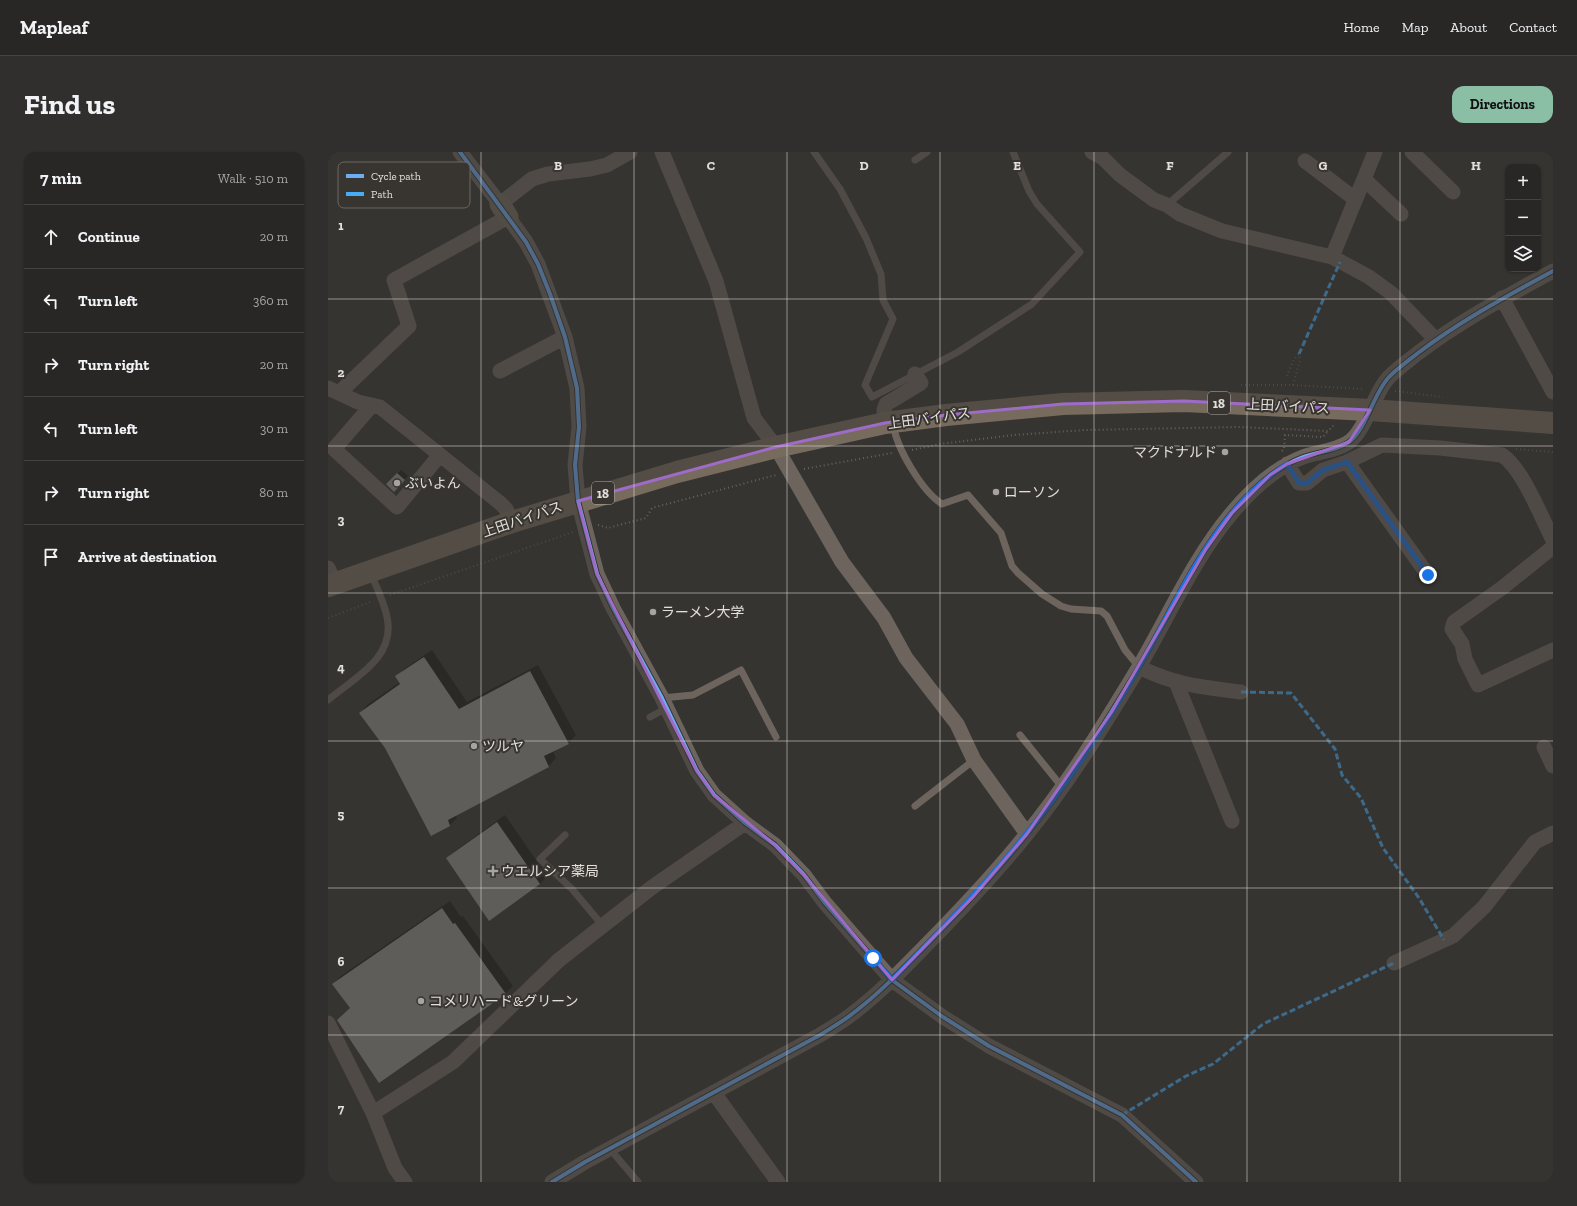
<!DOCTYPE html>
<meta charset="utf-8">
<style>
body{margin:0;font-family:"Zilla Slab","Noto Sans JP",serif;background:#302f2d;color:#f1f3f6}
.controls{position:absolute;right:12px;top:12px;display:grid;overflow:hidden;border-radius:8px;box-shadow:0 1px 3px #0004}
.controls button{width:36px;height:36px;display:grid;place-items:center;padding:0;border:0;border-bottom:1px solid #444442;background:#282725;color:#f1f3f6;font:20px sans-serif}
.stop{position:absolute;width:12px;height:12px;margin:-9px;border:3px solid #1a73e8;border-radius:50%;background:#fff}
.stop.end{background:#1a73e8;border-color:#fff;box-shadow:0 1px 4px #0008}
.list{margin:0;padding:0;list-style:none}
h2{display:flex;justify-content:space-between;align-items:center;height:52px;margin:0;padding:0 16px;font-size:17px}
h2 small{font-size:13px;font-weight:400;color:#a5a5a7}
.list li{display:grid;grid-template-columns:26px 1fr auto;gap:12px;align-items:center;box-sizing:border-box;height:64px;padding:0 16px;border-top:1px solid #444442}
.list b{display:block;font-size:15px;white-space:nowrap}
.list em{font-size:13px;font-style:normal;color:#a5a5a7}
.icon{flex:none;width:22px;height:22px;fill:none;stroke:currentColor;stroke-width:2;stroke-linecap:round;stroke-linejoin:round}
.map{position:relative;flex:none;width:1225px;height:1030px;overflow:hidden;border-radius:12px}
header{display:flex;align-items:center;gap:24px;box-sizing:border-box;height:56px;padding:0 20px;background:#282725;border-bottom:1px solid #444442}
header strong{font-size:19px}
nav{display:flex;gap:22px;margin-inline-start:auto;font-size:14px}
.intro{display:flex;align-items:center;justify-content:space-between;box-sizing:border-box;height:96px;padding:0 24px}
h1{margin:0;font-size:28px}
.button{padding:10px 18px;border-radius:12px;background:#8abfa5;color:#111;font-size:14px;font-weight:700}
main{display:flex;gap:24px;padding:0 24px}
aside{flex:1;background:#282725;border-radius:12px;box-shadow:0 1px 3px #0004}
.map>svg:first-child{display:block}
.shadow{fill:#0007}
.building{fill:#908e8b}
.lines{fill:none;stroke-linecap:round;stroke-linejoin:round}
.path{stroke:#67625c;stroke-width:2;stroke-dasharray:1 3;stroke-linecap:butt}
.lane{stroke:#6d655d;stroke-width:7}
.street{stroke:#6d655d;stroke-width:15}
.secondary{stroke:#72685c;stroke-width:21}
.highway{stroke:#776b5e;stroke-width:22}
.quiet{stroke:#46acf6;stroke-width:3;stroke-dasharray:6 3;stroke-linecap:butt}
.cycleway-casing{stroke:#38342f;stroke-width:6}
.cycleway{stroke:#6dadf4;stroke-width:4}
.route{stroke:#1a73e8;stroke-width:5}
.marked{fill:none;stroke:#9f6bc9;stroke-width:3;stroke-linejoin:round}
.grid{fill:none;stroke:#e2dfdc;stroke-width:1;stroke-opacity:0.55}
.poi-dot{fill:#a6a3a0;stroke:#38342f;stroke-width:1.5}
.labels{text-anchor:middle;stroke-width:4;stroke-linejoin:round;paint-order:stroke}
.shield{fill:#38342f;stroke:#afaca8;stroke-width:1}
.shield-label{font-size:13px;font-weight:bold;fill:#e2dfdc}
.street-label{font-size:14px;fill:#e2dfdc;stroke:#38342f}
.poi-label{font-size:14px;fill:#e2dfdc;stroke:#38342f;text-anchor:start}
.key{fill:#38342f;stroke:#6b6763;stroke-width:1}
.key-label{font-size:11px;fill:#e2dfdc}
.grid-label{font-size:13px;text-anchor:middle;font-weight:bold;fill:#e2dfdc;stroke:#38342f;stroke-width:4;stroke-linejoin:round;paint-order:stroke}
</style>
<header>
<strong>Mapleaf</strong>
<nav><a>Home</a><a>Map</a><a>About</a><a>Contact</a></nav>
</header>
<div class="intro"><h1>Find us</h1><a class="button">Directions</a></div>
<main>
<aside>
<h2>7 min<small>Walk · 510 m</small></h2>
<ul class="list">
<li><svg class="icon" aria-label="ahead" viewBox="0 0 24 24"><path d="M12 20V5M6 11l6-6 6 6"/></svg><div><b>Continue</b></div><em>20 m</em></li>
<li><svg class="icon" aria-label="left" viewBox="0 0 24 24"><path d="M17 20v-9H6M10 6l-5 5 5 5"/></svg><div><b>Turn left</b></div><em>360 m</em></li>
<li><svg class="icon" aria-label="right" viewBox="0 0 24 24"><path d="M7 20v-9h11M14 6l5 5-5 5"/></svg><div><b>Turn right</b></div><em>20 m</em></li>
<li><svg class="icon" aria-label="left" viewBox="0 0 24 24"><path d="M17 20v-9H6M10 6l-5 5 5 5"/></svg><div><b>Turn left</b></div><em>30 m</em></li>
<li><svg class="icon" aria-label="right" viewBox="0 0 24 24"><path d="M7 20v-9h11M14 6l5 5-5 5"/></svg><div><b>Turn right</b></div><em>80 m</em></li>
<li><svg class="icon" aria-label="arrive" viewBox="0 0 24 24"><path d="M6 21V4h12l-3 4 3 4H6"/></svg><div><b>Arrive at destination</b></div></li>
</ul>
</aside>
<div class="map">
<svg width="1225" height="1030" viewBox="0 0 1225 1030">
<rect width="100%" height="100%" fill="#363431"/>
<path class="shadow" d="M73,318L80,324L66,338L59,332Z
M104,498L139,550L210,513L248,583L241,591L225,599L228,606L221,614L128,663L129,666L121,674L32,561L39,553L72,530L69,524L76,517Z
M177,663L219,724L212,732L119,706L127,699Z
M122,749L133,765L135,764L185,834L177,842L23,856L5,832L13,824Z"/>
<path class="building" d="M69,321L77,328L66,340L58,332Z
M96,505L131,557L202,519L241,592L216,604L221,615L120,668L122,674L103,684L57,596L31,561L72,532L67,524Z
M169,670L212,732L161,769L118,706Z
M114,756L125,772L127,771L178,842L51,931L9,868L22,856L4,832Z"/>
<g class="lines">
<path class="path" d="M959,224L966,207L971,202
M913,233H963L1036,237
M965,233L972,208L971,202
M1067,239L1115,245
M1188,297L1225,300
M584,298L612,292L686,283L757,278L911,275L1000,279L1006,273
M954,299L956,297L957,283L995,285L1000,279
M476,317L564,301
M270,373L280,376L318,366L324,356L448,323
M62,443L245,380
M0,466L45,449"/>
<path class="lane" d="M486,0L512,37L538,86L553,122L555,148L565,167L537,233L544,245L630,200L704,152L752,100L709,52L701,39L685,0
M587,8L599,0
M839,53L900,0
M565,271C568,296 594,339 614,352L640,343L673,381L684,414L690,421L714,442L733,454L743,457L773,459L779,464L797,498L811,515
M334,546L365,543L413,518L448,585
M0,548C26,526 68,506 59,465C56,450 49,436 43,422
M322,565L339,556
M692,583L734,635
M587,654L646,608
M237,683L212,707L244,737L275,774
M282,997L310,1030"/>
<path class="street" d="M132,0L172,52L204,27L220,22L262,17L279,13L302,0
M334,0L388,129L426,266L448,295L514,410L556,466L578,506L629,572L646,608L699,682
M764,0L775,6L792,23L826,48L839,53L852,62L894,79L1004,105L1041,125L1063,141L1108,188
M1084,0L1125,40
M977,9L1027,47
M1036,27L1073,62
M1004,105L1047,0
M1174,146L1225,240
M172,219L237,185
M0,236L30,250L52,255L172,351L178,357L184,370
M11,241L81,174L66,128L180,65L198,90L210,112L237,185L249,236L251,275L247,313L250,349L269,422L285,456L334,546L369,619L386,643L417,671L447,693L476,723L497,751L564,828L615,865L661,894L794,963L868,1030
M44,253L6,297L69,355L111,304
M557,271L556,258L558,252L593,231L587,222
M1019,310L1100,423
M959,312L971,331H979L995,318L1019,310L1054,293L1112,296L1174,303C1195,317 1213,365 1225,388
M1225,395L1174,436L1126,470L1124,477L1134,492L1137,507L1150,533L1225,498
M0,416L7,431
M811,515C847,533 873,535 913,540
M848,530L904,669
M1216,595L1225,614
M1066,811L1125,784L1156,755L1207,690L1225,681
M0,871L45,961L67,1016L77,1030
M386,941L450,1030
M45,961L125,910L231,808L323,736L417,671
M224,1030L257,1010L492,883C503,876 514,870 524,862C556,838 583,808 611,780C641,749 671,717 698,683C740,632 774,576 808,520C839,468 864,409 903,362C923,338 946,316 975,305C989,300 1008,299 1021,290C1038,278 1045,242 1061,225C1070,216 1080,209 1090,201C1132,169 1179,144 1225,119"/>
<path class="secondary" d="M172,52L180,65"/>
<path class="highway" d="M0,434L184,370L349,320L448,295L557,271L618,263L735,252L856,249L1042,258L1225,271"/>
<path class="quiet" d="M971,202L1012,110
M913,540L963,541L1007,597L1014,623L1033,646L1055,696L1091,746L1116,788
M794,963L858,924L885,912L935,872L1066,811"/>
<g class="cycleway-casing">
<path id="cycleway" d="M132,0L198,90L210,112L222,142L237,185L249,236L251,275L247,313L250,349L269,422L285,456L334,546L369,619L386,643L417,671L447,693L476,723L497,751L564,828L615,865L661,894L794,963L868,1030
M224,1030L257,1010L492,883C503,876 514,870 524,862C556,838 583,808 611,780C641,749 671,717 698,683C740,632 774,576 808,520C839,468 864,409 903,362C923,338 946,316 975,305C989,300 1008,299 1021,290C1038,278 1045,242 1061,225C1070,216 1080,209 1090,201C1132,169 1179,144 1225,119"/>
</g>
<use href="#cycleway" class="cycleway"/>
</g>
<g class="lines">
<path class="route" d="M545,806L564,828C631,760 697,691 751,612C777,574 801,534 823,494C859,428 893,353 959,312L971,331H979L995,318L1019,310L1100,423"/>
</g>
<path d="M0 0H1225V1030H0ZM856,249L1042,258L1021,290L959,312L942,323L904,361L878,397L783,561L699,682L645,745L564,828L476,723L447,693L386,643L369,619L269,422L250,349L448,295L557,271L618,263L735,252Z" fill="#363431" fill-opacity=".55" fill-rule="evenodd"/>
<path class="marked" d="M856,249L1042,258L1021,290L959,312L942,323L904,361L878,397L783,561L699,682L645,745L564,828L476,723L447,693L386,643L369,619L269,422L250,349L448,295L557,271L618,263L735,252Z"/>
<path class="grid" d="M153,0V1030M306,0V1030M459,0V1030M612,0V1030M766,0V1030M919,0V1030M1072,0V1030M0,147H1225M0,294H1225M0,441H1225M0,589H1225M0,736H1225M0,883H1225"/>
<g class="poi-dot">
<circle cx="897" cy="300" r="4"/>
<circle cx="69" cy="331" r="4"/>
<circle cx="668" cy="340" r="4"/>
<circle cx="325" cy="460" r="4"/>
<circle cx="146" cy="594" r="4"/>
<path d="M163 713h4v4h4v4h-4v4h-4v-4h-4v-4h4z"/>
<circle cx="93" cy="849" r="4"/>
</g>
<g class="labels">
<g class="shield">
<rect x="880" y="240" width="22" height="22" rx="3"/>
<rect x="264" y="330" width="22" height="22" rx="3"/>
</g>
<g class="shield-label">
<text x="891" y="256">18</text>
<text x="275" y="346">18</text>
</g>
<g class="street-label">
<text transform="translate(960 254) rotate(3)" y="5">上田バイパス</text>
<text transform="translate(601 266) rotate(-8)" y="5">上田バイパス</text>
<text transform="translate(194 367) rotate(-19)" y="5">上田バイパス</text>
</g>
<g class="poi-label">
<text x="889" y="305" text-anchor="end">マクドナルド</text>
<text x="77" y="336">ぶいよん</text>
<text x="676" y="345">ローソン</text>
<text x="333" y="465">ラーメン大学</text>
<text x="154" y="599">ツルヤ</text>
<text x="173" y="724">ウエルシア薬局</text>
<text x="101" y="854">コメリハード&amp;グリーン</text>
</g>
</g>
<rect x="10" y="10" width="132" height="46" rx="6" class="key"/>
<rect x="18" y="22" width="18" height="4" fill="#6dadf4"/>
<rect x="18" y="40" width="18" height="4" fill="#46acf6"/>
<g class="key-label">
<text x="43" y="28">Cycle path</text>
<text x="43" y="46">Path</text>
</g>
<g class="grid-label">
<text x="230" y="18">B</text>
<text x="383" y="18">C</text>
<text x="536" y="18">D</text>
<text x="689" y="18">E</text>
<text x="842" y="18">F</text>
<text x="995" y="18">G</text>
<text x="1148" y="18">H</text>
<text x="13" y="78">1</text>
<text x="13" y="225">2</text>
<text x="13" y="372">3</text>
<text x="13" y="520">4</text>
<text x="13" y="667">5</text>
<text x="13" y="814">6</text>
<text x="13" y="961">7</text>
</g>
</svg>
<div class="controls">
<button>+</button>
<button>−</button>
<button><svg class="icon" aria-label="layers" viewBox="0 0 24 24"><path d="M12 4l9 5-9 5-9-5zM3 14l9 5 9-5"/></svg></button>
</div>
<div class="stop" style="left:545px;top:806px"></div>
<div class="stop end" style="left:1100px;top:423px"></div>
</div>
</main>
